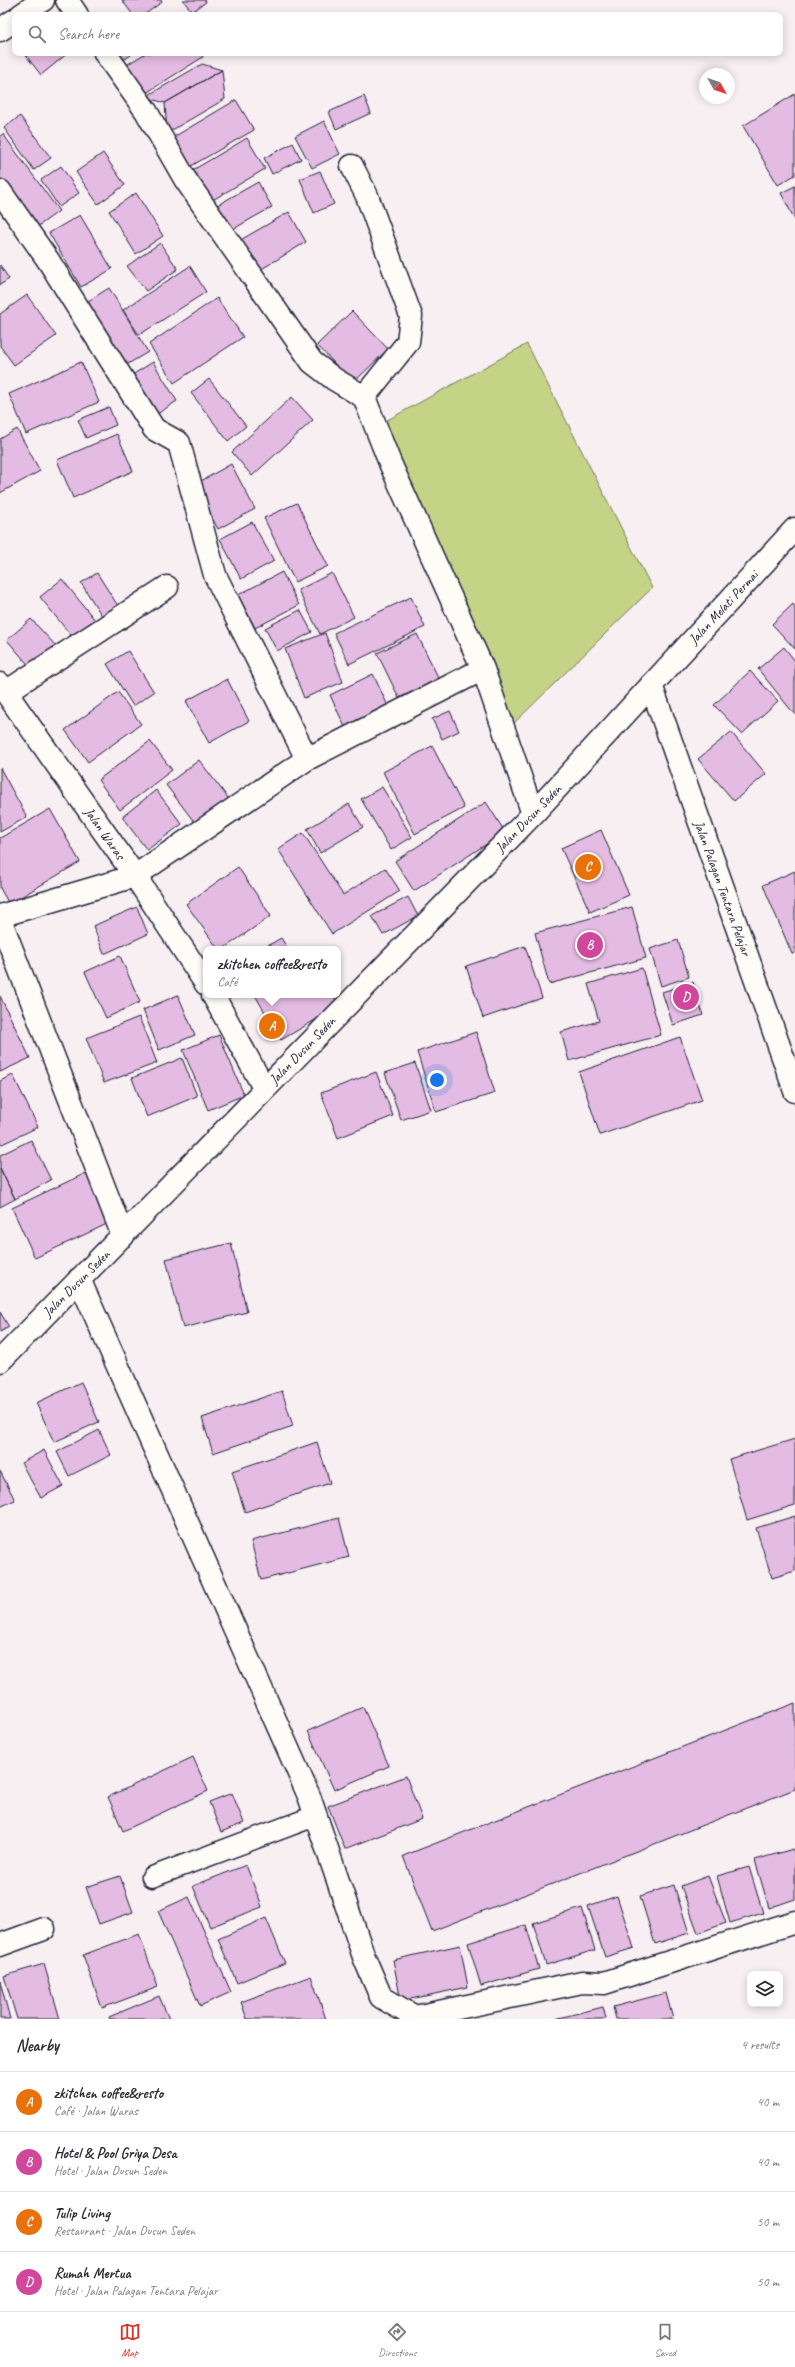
<!DOCTYPE html>
<meta charset="utf-8">
<style>
body{margin:0;font-family:Caveat,sans-serif;background:#f7f7f7;color:#2b2b33}
.controls{position:absolute;right:12px;bottom:12px;display:grid;overflow:hidden;border-radius:8px;box-shadow:0 2px 10px #0003}
.controls button{width:36px;height:36px;display:grid;place-items:center;padding:0;border:0;border-bottom:1px solid #e1e1e2;background:#fff;color:#2b2b33;font:20px sans-serif}
.compass{position:absolute;left:699px;top:68px;width:36px;height:36px;border-radius:50%;background:#fff;box-shadow:0 2px 10px #0003;rotate:130deg}
.you{position:absolute;left:437px;top:1080px;width:14px;height:14px;margin:-10px;border:3px solid #fff;border-radius:50%;background:#1a73e8;box-shadow:0 0 0 6px #1a73e833}
.badge{display:grid;place-items:center;width:26px;height:26px;border-radius:50%;background:#d93025;color:#fff;font-size:13px;font-weight:700}
.pin{position:absolute;translate:-50% -50%;border:2px solid #fff;box-shadow:0 1px 4px #0006}
.popup{position:absolute;left:203px;top:946px;width:138px;height:52px;box-sizing:border-box;display:grid;place-content:center;border-radius:8px;background:#fff;filter:drop-shadow(0 1px 3px #0005);font-size:13px;white-space:nowrap;color:#7c7c81}
.popup b{font-size:15px;color:#2b2b33}
.popup::after{content:'';position:absolute;left:50%;top:100%;margin-left:-8px;border:8px solid transparent;border-top-color:#fff}
.list{margin:0;padding:0;list-style:none}
h2{display:flex;justify-content:space-between;align-items:center;height:52px;margin:0;padding:0 16px;font-size:17px}
h2 small{font-size:13px;font-weight:400;color:#7c7c81}
.list li{display:grid;grid-template-columns:26px 1fr auto;gap:12px;align-items:center;box-sizing:border-box;height:60px;padding:0 16px;border-top:1px solid #e1e1e2}
.list b{display:block;font-size:15px;white-space:nowrap}
.list p{margin:0;font-size:13px;white-space:nowrap;color:#7c7c81}
.list em{font-size:13px;font-style:normal;color:#7c7c81}
.icon{flex:none;width:22px;height:22px;fill:none;stroke:currentColor;stroke-width:2;stroke-linecap:round;stroke-linejoin:round}
.map{position:relative;flex:none;width:795px;height:2019px;overflow:hidden}
.search{position:absolute;background:#fff;box-shadow:0 2px 10px #0003;left:12px;right:12px;top:12px;height:44px;display:flex;align-items:center;gap:10px;box-sizing:border-box;padding:0 14px;border-radius:8px;color:#7c7c81;font-size:15px}
.sheet{height:292px;background:#fff}
nav{display:flex;justify-content:space-around;align-items:center;box-sizing:border-box;height:56px;border-top:1px solid #e1e1e2;background:#fff;font-size:11px;color:#7c7c81}
nav a{display:grid;justify-items:center;gap:2px}
nav .on{color:#d93025}
.map>svg:first-child{display:block}
.green{fill:#c5d386;stroke:#747a60}
.building{fill:#e4bbe2;stroke:#22223b}
.lines{fill:none;stroke-linecap:round;stroke-linejoin:round}
.lane-casing{stroke:#22223b;stroke-width:23}
.street-casing{stroke:#22223b;stroke-width:25}
.lane{stroke:#fdfcf7;stroke-width:20}
.street{stroke:#fdfcf7;stroke-width:22}
.labels{text-anchor:middle;stroke-width:3;stroke-linejoin:round;paint-order:stroke}
.street-label{font-size:14px;fill:#22223b;stroke:#fdfcf7}
</style>
<div class="map">
<svg width="795" height="2019" viewBox="0 0 795 2019">
<rect width="100%" height="100%" fill="#f8eff3"/>
<filter id="ink" filterUnits="userSpaceOnUse"><feTurbulence type="fractalNoise" baseFrequency=".025" numOctaves="2"/><feDisplacementMap in="SourceGraphic" scale="8" xChannelSelector="R" yChannelSelector="G"/><feConvolveMatrix kernelMatrix="1 2 1 2 8 2 1 2 1" color-interpolation-filters="sRGB"/></filter>
<g filter="url(#ink)">
<path class="green" d="M527,344L652,588L509,728L382,423Z"/>
<path class="building" d="M122,0H161L162,2L144,15H133Z
M183,0H205L206,2L192,12Z
M24,53H68L41,75Z
M112,53H129L131,55L119,63Z
M146,53H201L203,57L138,98L120,69Z
M202,64L222,70L165,103L145,97Z
M222,70L225,99L167,133L165,103Z
M795,94V175L778,185L743,126Z
M364,96L371,113L336,129L329,112Z
M236,100L254,130L184,170L167,141Z
M20,116L51,158L34,170L4,128Z
M324,121L340,154L312,168L295,136Z
M3,134L59,211L33,230L0,186V136Z
M247,138L265,169L211,201L193,170Z
M293,143L301,159L272,174L264,158Z
M103,153L125,185L98,204L76,172Z
M61,166L79,193L59,207L41,180Z
M320,171L334,204L314,213L300,179Z
M258,182L272,207L228,232L214,207Z
M795,186V220L781,193Z
M136,193L163,236L136,254L109,211Z
M289,212L306,242L255,273L237,242Z
M80,215L112,269L81,287L49,233Z
M160,243L178,269L146,291L127,266Z
M0,265L9,279L0,285Z
M190,266L206,292L139,335L123,310Z
M109,288L148,352L118,370L80,306Z
M27,295L56,336L14,365L0,346V314Z
M217,298L243,337L174,383L149,344Z
M352,311L388,349L353,383L317,345Z
M81,362L99,402L26,434L9,394Z
M153,362L177,401L148,420L124,380Z
M209,379L246,426L228,441L191,393Z
M292,397L313,420L252,476L232,452Z
M109,407L116,425L86,438L78,420Z
M17,429L40,471L0,493V439Z
M117,434L133,471L73,498L57,460Z
M231,464L255,509L218,529L194,485Z
M297,503L328,566L295,582L264,518Z
M252,522L274,561L241,579L220,539Z
M282,572L299,605L255,628L238,595Z
M97,573L118,606L102,616L81,583Z
M332,573L354,617L320,634L298,590Z
M62,579L99,625L77,643L40,597Z
M411,597L425,627L349,664L334,633Z
M793,604L795,607V649L772,624Z
M300,610L312,632L277,651L265,628Z
M31,619L56,646L31,668L7,640Z
M325,633L343,682L304,698L285,649Z
M417,634L439,679L399,698L377,653Z
M784,647L795,661V715L758,669Z
M128,651L154,692L133,706L107,664Z
M750,671L778,701L742,734L714,705Z
M373,674L388,706L345,727L330,695Z
M227,679L249,721L209,743L186,701Z
M118,692L141,724L88,762L65,730Z
M450,711L459,731L442,739L432,719Z
M731,732L766,774L734,801L698,759Z
M150,741L172,770L120,810L98,780Z
M432,746L464,808L415,834L383,772Z
M199,760L232,803L199,828L166,785Z
M0,768L27,817L0,832Z
M382,787L412,837L391,850L361,799Z
M156,790L182,824L147,850L122,817Z
M486,802L505,832L414,891L395,861Z
M349,804L363,827L320,853L307,829Z
M50,809L80,862L9,904L0,888V838Z
M601,830L629,895L590,912L561,848Z
M303,833L343,895L385,868L400,891L332,934L278,849Z
M238,867L271,916L223,949H218L186,904Z
M795,871V953L792,954L763,885Z
M408,897L418,916L383,935L372,916Z
M137,907L148,934L104,954L93,926Z
M632,907L646,958L549,984L535,933Z
M281,938L288,949H262Z
M678,940L689,977L661,986L650,949Z
M525,946L542,998L483,1018L466,966Z
M120,956L140,1002L106,1018L85,972Z
M642,968L661,1035L569,1061L561,1032L599,1021L588,984Z
M693,982L703,1015L673,1025L662,992Z
M178,995L195,1035L159,1050L143,1010Z
M255,995H333L339,1006L281,1040Z
M0,996L30,1058L0,1072Z
M139,1017L157,1063L104,1083L86,1038Z
M476,1032L495,1093L436,1112L417,1052Z
M219,1035L244,1095L208,1110L183,1050Z
M680,1037L702,1100L600,1135L579,1072Z
M182,1058L197,1096L147,1117L132,1078Z
M415,1063L431,1110L401,1120L385,1073Z
M376,1072L393,1116L338,1138L321,1093Z
M13,1075L38,1127L0,1145V1081Z
M31,1140L51,1180L15,1199L0,1168V1155Z
M0,1168L15,1199L0,1207Z
M86,1173L109,1223L35,1258L12,1208Z
M231,1243L247,1312L183,1328L166,1259Z
M0,1312L9,1327L0,1332Z
M81,1382L99,1422L54,1442L36,1403Z
M282,1391L293,1426L213,1453L202,1418Z
M99,1430L111,1455L69,1476L57,1452Z
M795,1439V1505L747,1520L729,1459Z
M317,1442L330,1483L245,1512L232,1471Z
M44,1450L63,1486L41,1498L21,1463Z
M0,1471L15,1500L0,1507Z
M795,1516V1571L772,1578L756,1528Z
M339,1518L349,1557L261,1580L251,1541Z
M795,1703V1789L432,1931L403,1856Z
M363,1707L389,1766L334,1790L308,1731Z
M193,1757L208,1791L123,1831L108,1797Z
M406,1776L422,1819L345,1849L328,1806Z
M232,1793L244,1823L221,1832L209,1802Z
M793,1849L795,1857V1899L769,1908L755,1860Z
M246,1865L262,1907L210,1927L193,1886Z
M749,1867L763,1913L730,1923L717,1876Z
M120,1876L133,1912L99,1924L86,1887Z
M708,1876L726,1923L698,1933L681,1886Z
M674,1885L689,1933L655,1944L640,1896Z
M617,1896L634,1948L605,1957L588,1906Z
M189,1897L231,1992L200,2006L158,1911Z
M582,1908L595,1950L546,1965L533,1923Z
M266,1918L285,1963L237,1983L218,1939Z
M526,1925L539,1969L481,1986L468,1943Z
M139,1934L158,1987L102,2008L83,1955Z
M460,1945L468,1987L401,2001L393,1960Z
M44,1964L60,2019H17L4,1976Z
M311,1976L326,2019H247L241,2002Z
M0,1981L10,2019H0Z
M666,1993L673,2019H616L613,2007Z
M159,1996L169,2019H110L109,2017Z
M603,2007L606,2019H555Z"/>
<g class="lines">
<g class="lane-casing">
<path id="lane" d="M152,1877L315,1816"/>
</g>
<g class="street-casing">
<path id="street" d="M67,0L77,15
M21,15L43,0
M0,30L15,20
M105,53L146,111L185,179L312,362L334,379L364,397L390,463L483,669L533,814
M352,166L367,196L411,316L408,342L364,397
M0,191L48,260L154,429L179,443L215,575L307,759L135,876L0,916
M0,684L135,876L206,984
M651,685L795,1091
M6,692L167,587
M307,759L483,669
M0,919L123,1236
M213,995L264,1088
M79,1279L309,1796L364,1957L381,1997L415,2017L582,1982L604,1983L795,1922
M0,1361L533,814L795,529
M0,1945L44,1929"/>
</g>
<use href="#lane" class="lane"/>
<use href="#street" class="street"/>
</g>
</g>
<g class="labels">
<g class="street-label">
<text transform="translate(723 607) rotate(-47)" y="5">Jalan Melati Permai</text>
<text transform="translate(528 818) rotate(-46)" y="5">Jalan Dusun Seden</text>
<text transform="translate(105 833) rotate(55)" y="5">Jalan Waras</text>
<text transform="translate(723 888) rotate(70)" y="5">Jalan Palagan Tentara Pelajar</text>
<text transform="translate(302 1050) rotate(-46)" y="5">Jalan Dusun Seden</text>
<text transform="translate(76 1283) rotate(-45)" y="5">Jalan Dusun Seden</text>
</g>
</g>
</svg>
<div class="controls">
<button><svg class="icon" aria-label="layers" viewBox="0 0 24 24"><path d="M12 4l9 5-9 5-9-5zM3 14l9 5 9-5"/></svg></button>
</div>
<svg class="compass" viewBox="-18 -18 36 36"><path d="M0-13l5 13h-10z" fill="#e53935"/><path d="M0 13l5-13h-10z" fill="#7c7c81"/></svg>
<div class="you"></div>
<div class="pin badge" style="left:272px;top:1026px;background:#e8710a">A</div>
<div class="popup"><b>zkitchen coffee&amp;resto</b>Café</div>
<div class="pin badge" style="left:590px;top:945px;background:#d1479c">B</div>
<div class="pin badge" style="left:588px;top:867px;background:#e8710a">C</div>
<div class="pin badge" style="left:686px;top:997px;background:#d1479c">D</div>
<div class="search"><svg class="icon" aria-label="search" viewBox="0 0 24 24"><circle cx="10" cy="10" r="6"/><path d="M15 15l6 6"/></svg>Search here</div>
</div>
<section class="sheet">
<h2>Nearby<small>4 results</small></h2>
<ul class="list">
<li><span class="badge" style="background:#e8710a">A</span><div><b>zkitchen coffee&amp;resto</b><p>Café · Jalan Waras</p></div><em>40 m</em></li>
<li><span class="badge" style="background:#d1479c">B</span><div><b>Hotel &amp; Pool Griya Desa</b><p>Hotel · Jalan Dusun Seden</p></div><em>40 m</em></li>
<li><span class="badge" style="background:#e8710a">C</span><div><b>Tulip Living</b><p>Restaurant · Jalan Dusun Seden</p></div><em>50 m</em></li>
<li><span class="badge" style="background:#d1479c">D</span><div><b>Rumah Mertua</b><p>Hotel · Jalan Palagan Tentara Pelajar</p></div><em>50 m</em></li>
</ul>
</section>
<nav>
<a class="on"><svg class="icon" aria-label="map" viewBox="0 0 24 24"><path d="M3 6l6-2 6 2 6-2v14l-6 2-6-2-6 2zM9 4v14M15 6v14"/></svg>Map</a>
<a><svg class="icon" aria-label="directions" viewBox="0 0 24 24"><path d="M12 3l9 9-9 9-9-9zM9 14v-3h6M13 9l2 2-2 2"/></svg>Directions</a>
<a><svg class="icon" aria-label="saved" viewBox="0 0 24 24"><path d="M7 4h10v16l-5-4-5 4z"/></svg>Saved</a>
</nav>
